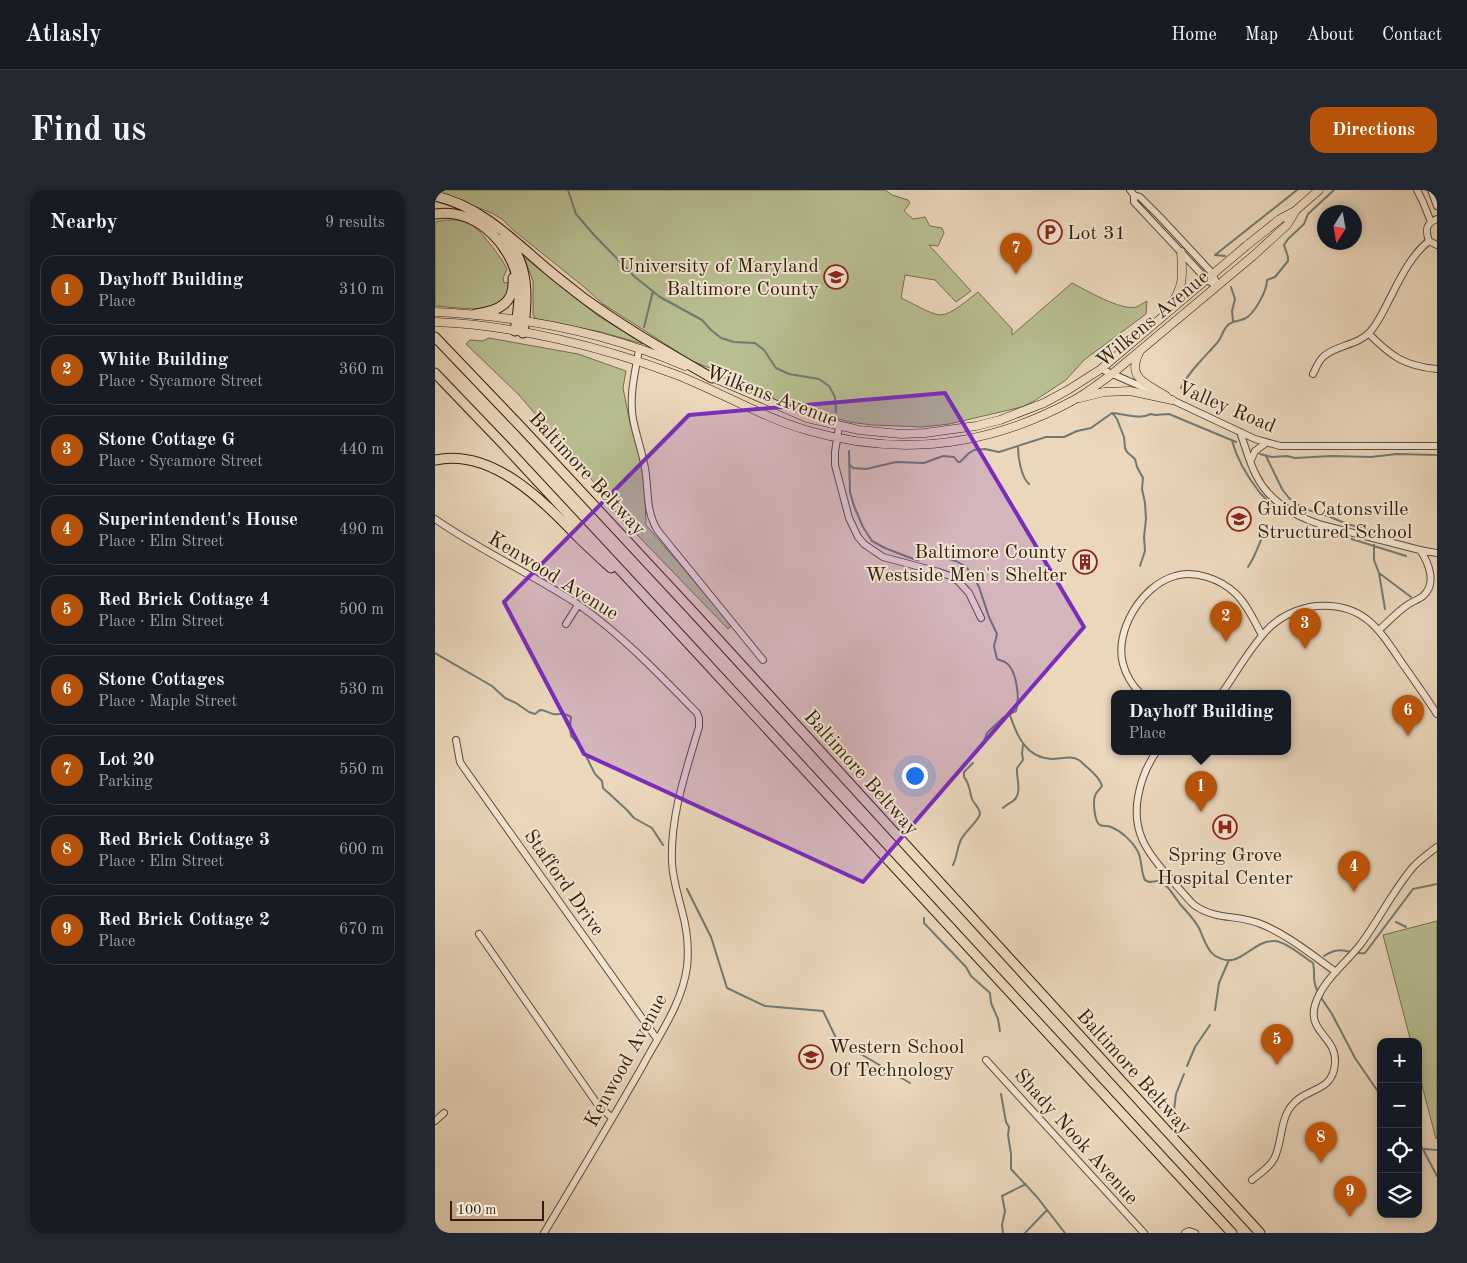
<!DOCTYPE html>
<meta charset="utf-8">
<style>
body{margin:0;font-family:"Old Standard TT",serif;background:#242831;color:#f1f3f6}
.controls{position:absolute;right:15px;bottom:15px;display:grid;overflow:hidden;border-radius:10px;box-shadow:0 2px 8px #0003}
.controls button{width:45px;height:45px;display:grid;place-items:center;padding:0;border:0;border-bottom:1px solid #363941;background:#171b24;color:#f1f3f6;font:25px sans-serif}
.compass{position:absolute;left:882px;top:15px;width:45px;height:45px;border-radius:50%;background:#171b24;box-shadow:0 2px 8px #0003;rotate:191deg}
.scale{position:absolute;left:15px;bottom:12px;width:94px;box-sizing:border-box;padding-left:5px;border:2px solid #321e0a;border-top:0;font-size:14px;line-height:18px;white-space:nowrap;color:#321e0a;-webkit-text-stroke:4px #f2e5d3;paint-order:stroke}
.you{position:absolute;left:479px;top:585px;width:18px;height:18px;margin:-12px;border:4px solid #fff;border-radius:50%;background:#1a73e8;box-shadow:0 0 0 8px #1a73e833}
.badge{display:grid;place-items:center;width:32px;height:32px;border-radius:50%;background:#b45309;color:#fff;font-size:16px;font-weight:700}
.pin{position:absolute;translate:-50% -41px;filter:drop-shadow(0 1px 2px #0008)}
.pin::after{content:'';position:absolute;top:26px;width:18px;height:15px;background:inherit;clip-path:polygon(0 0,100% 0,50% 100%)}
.popup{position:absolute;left:676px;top:500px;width:180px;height:65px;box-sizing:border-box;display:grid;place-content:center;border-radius:10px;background:#171b24;filter:drop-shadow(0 1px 4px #0005);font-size:16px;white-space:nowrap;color:#9ea1a6}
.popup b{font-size:19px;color:#f1f3f6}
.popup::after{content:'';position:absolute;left:50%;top:100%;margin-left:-10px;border:10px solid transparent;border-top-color:#171b24}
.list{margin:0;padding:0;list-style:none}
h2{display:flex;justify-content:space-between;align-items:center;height:65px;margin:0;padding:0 20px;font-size:21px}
h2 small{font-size:16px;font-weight:400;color:#9ea1a6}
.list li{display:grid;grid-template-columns:32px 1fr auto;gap:15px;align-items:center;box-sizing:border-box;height:70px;margin:0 10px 10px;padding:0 10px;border:1px solid #363941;border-radius:15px}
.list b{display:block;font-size:19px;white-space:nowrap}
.list p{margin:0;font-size:16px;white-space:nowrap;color:#9ea1a6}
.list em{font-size:16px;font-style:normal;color:#9ea1a6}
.icon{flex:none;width:28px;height:28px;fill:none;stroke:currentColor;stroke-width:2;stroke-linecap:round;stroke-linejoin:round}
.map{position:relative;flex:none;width:1002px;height:1043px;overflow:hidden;border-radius:15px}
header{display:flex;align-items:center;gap:30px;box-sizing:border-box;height:70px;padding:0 25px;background:#171b24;border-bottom:1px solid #363941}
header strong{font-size:24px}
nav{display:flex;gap:28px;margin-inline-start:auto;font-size:18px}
.intro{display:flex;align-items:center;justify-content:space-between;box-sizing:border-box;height:120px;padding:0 30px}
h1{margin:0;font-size:35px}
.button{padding:12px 22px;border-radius:15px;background:#b45309;color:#fff;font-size:18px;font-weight:700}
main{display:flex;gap:30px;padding:0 30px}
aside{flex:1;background:#171b24;border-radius:15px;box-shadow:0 2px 8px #0003}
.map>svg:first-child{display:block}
.green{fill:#b8be90;stroke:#756e4d}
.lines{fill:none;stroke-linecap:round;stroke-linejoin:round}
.stream{stroke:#707a72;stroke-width:2}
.minor-casing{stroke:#604c36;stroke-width:8}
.major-casing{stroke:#321e0a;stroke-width:9}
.highway-casing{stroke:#321e0a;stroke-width:11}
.minor{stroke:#f2e5d3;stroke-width:6}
.major{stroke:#ebd7bc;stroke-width:8}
.highway{stroke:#ebd7bc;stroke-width:9}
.marked{fill:#7b2cbf;fill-opacity:0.2;stroke:#7b2cbf;stroke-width:4;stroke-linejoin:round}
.labels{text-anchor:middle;stroke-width:4;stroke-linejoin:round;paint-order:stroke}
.poi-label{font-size:20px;fill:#321e0a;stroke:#f2e5d3;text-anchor:start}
.street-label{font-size:20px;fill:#321e0a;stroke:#f2e5d3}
</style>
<header>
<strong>Atlasly</strong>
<nav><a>Home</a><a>Map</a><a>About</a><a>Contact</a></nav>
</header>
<div class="intro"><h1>Find us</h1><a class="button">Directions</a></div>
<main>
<aside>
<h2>Nearby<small>9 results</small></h2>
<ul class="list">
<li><span class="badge">1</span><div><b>Dayhoff Building</b><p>Place</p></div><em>310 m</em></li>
<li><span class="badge">2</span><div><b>White Building</b><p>Place · Sycamore Street</p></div><em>360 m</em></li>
<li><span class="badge">3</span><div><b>Stone Cottage G</b><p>Place · Sycamore Street</p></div><em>440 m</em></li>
<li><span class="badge">4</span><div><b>Superintendent's House</b><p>Place · Elm Street</p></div><em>490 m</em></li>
<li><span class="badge">5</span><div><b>Red Brick Cottage 4</b><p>Place · Elm Street</p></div><em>500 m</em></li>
<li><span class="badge">6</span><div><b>Stone Cottages</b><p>Place · Maple Street</p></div><em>530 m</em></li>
<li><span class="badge">7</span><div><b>Lot 20</b><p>Parking</p></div><em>550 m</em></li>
<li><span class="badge">8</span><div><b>Red Brick Cottage 3</b><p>Place · Elm Street</p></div><em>600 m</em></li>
<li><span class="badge">9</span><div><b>Red Brick Cottage 2</b><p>Place</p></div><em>670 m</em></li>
</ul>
</aside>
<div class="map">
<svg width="1002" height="1043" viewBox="0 0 1002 1043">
<rect width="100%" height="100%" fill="#ebd7bc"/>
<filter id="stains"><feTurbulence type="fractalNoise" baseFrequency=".004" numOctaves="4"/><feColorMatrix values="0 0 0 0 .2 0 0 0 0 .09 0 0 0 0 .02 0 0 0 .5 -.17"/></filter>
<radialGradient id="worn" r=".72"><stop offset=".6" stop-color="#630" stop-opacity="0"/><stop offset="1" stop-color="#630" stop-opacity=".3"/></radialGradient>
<path class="green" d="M0,0H450L457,5L473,10L475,13L469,21L478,29L490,27L495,36L507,38L509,43L503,56L494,55L536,101L521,112L500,90L470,85L466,108C476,112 496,125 506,125C516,125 535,108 543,102L577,139V145L637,93C651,100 686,121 701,117C704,116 708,113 712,111L711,124L649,170L631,190L599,211L587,217L514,234L487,237L437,235L414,232L351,214L339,209L315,194L257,171L168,114L149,97L77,39L68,30L57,23L0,1Z
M10,30C18,30 26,29 34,33C44,38 67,68 72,79L68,88L69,93L76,92C75,96 75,100 73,104C64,126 20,117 0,116V32Z
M89,67L162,125L208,154L166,142L101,129L98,125V91Z
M54,148L143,164L191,181L188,198L195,233L209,279L211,335L297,435L293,439L184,326L162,296L84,205L31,154L35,150L48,151Z
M1002,731V948L1001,949L983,880V852H976L948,745Z"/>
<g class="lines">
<path class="stream" d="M133,0L141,24L159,45L200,87L225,107L267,130L276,140L286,148L299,152L320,153L329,160L341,178L354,184L384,189L394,196L400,207L401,222
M780,65L862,0
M780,65L790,66
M796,97L800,109L797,121L798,131
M209,137L218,101
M746,198C754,181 770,167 782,153C787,148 787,141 792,136C797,130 802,132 809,129C819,125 832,101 832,90L840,87L853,71V67L849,55L853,49L869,34L873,24L899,0
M678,224L682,229L689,247L690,258L692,262L700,269L702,277L708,288L707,299L710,313L711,329L709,347L710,361L705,376
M797,251C802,269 814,289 825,303C830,308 835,313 839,318L838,323
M583,257C583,267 586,287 594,294
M414,261L415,302L419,316L428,337L437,351L450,358L473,367L482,370L493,367H507L521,371L530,376L537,384L544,397L554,427L562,444L559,456L562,469C565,470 568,471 570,472C582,479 585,509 581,521L569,527L556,539L552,543L549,551
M825,264L837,267L852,266L860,268L896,266L936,267L962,264L1002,265
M831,266L847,299L854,308L859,313L873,320L893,326L912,334L958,346
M414,274L418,278L431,279L461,272L489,273L508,266L519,267L523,272H525L534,263L539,260L550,259L564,262L611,247H629L642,241L656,238L677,223C691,224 703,230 716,224L720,225L734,224L801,252
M907,346L971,366
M939,355V370L944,383L950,419
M813,377C822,364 825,349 833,335
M944,383L976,407
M0,463L57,496L70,508L81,513L94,522L100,524L105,520C110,520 114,523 118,524C126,525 129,522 136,527L135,537L136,546L146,556L160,584L167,591L168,598L192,620L199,628L217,638L228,655
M575,525C582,547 592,568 617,569C626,569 636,565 644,570C647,572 650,576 653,578C659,583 665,589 667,596C665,599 661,602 660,606C658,610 659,632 665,635C668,637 672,635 676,637C686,641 697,651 702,660C708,670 705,681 710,690L714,692L724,691C734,696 738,705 745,714C752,722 759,729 764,738C768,746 771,759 779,765C804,782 814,752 838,751C849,750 869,767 878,773C881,785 876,789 883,802
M568,618C571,615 574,614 578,611C588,604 581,588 582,578L588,570L587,563L588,555
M518,675C522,667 522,659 525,652C528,642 545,631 545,623C544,617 539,614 537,609C534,600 535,594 529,587V582L538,573
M252,699L276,747L292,798L330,816L388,821L402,850L475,893
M489,728V733L531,777L536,786L555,803L556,813L563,829L565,841
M961,732L971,737
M889,766C906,754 914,765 930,763L978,699L1002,694
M885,806L897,824L920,868L946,906
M780,820L784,793L794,770
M752,876L760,857L775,835
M566,904L571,932L574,937L573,945L576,964V979L602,1007L630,1043
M738,928L741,904L749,884
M983,950L1002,986
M989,959L1002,960
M568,1043L567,1035L570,1021L567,1006L591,994
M590,1043L612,1020"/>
<g class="minor-casing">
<path id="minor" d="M695,0L699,5L705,7L725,27L778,84L782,96
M982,0L988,12L996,32
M996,0L1002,16
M699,5V12L772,90L782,96
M1002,29C991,33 990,40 994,51L1002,55
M934,144C956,166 969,176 1002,179
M204,160C200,182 194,206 198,229C201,245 207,261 210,278C214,300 210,321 223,341L328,470
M666,179L719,202
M878,184C881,178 883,172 888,167C900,155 922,156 935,142C943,133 948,122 953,112C964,91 975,66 994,51
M733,208L820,249L845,256H1002
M404,237L400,262V275L414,328L423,347L429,354L448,367L504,382L515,386L523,391L534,403L546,428
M805,242C810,255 814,272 821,285C834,312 859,326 887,335L985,360C994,373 1002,394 988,406C983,410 976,412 971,416C961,423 953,432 944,440
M816,270L820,261L831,253
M0,329C46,361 97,384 144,415C188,446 224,484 262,523L264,528V537C251,581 235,626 237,673C238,690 243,705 247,721C252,739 254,759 252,777C247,814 224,845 207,877C175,933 142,988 109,1043
M985,360L1002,363
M131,434L143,415
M705,503C697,495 691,485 688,474C679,441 707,395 740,386C760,380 785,389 800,403C812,414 819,431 827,445
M787,503C802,482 815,457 834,438C846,426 864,418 881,416C928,412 944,439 967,473C979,490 991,507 1002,524
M21,550L25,572L29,578L222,849
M722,561C712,575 706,589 703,607C697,641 711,661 733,686C742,696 750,706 759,715C782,731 803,724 826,734C853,745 877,765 901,782
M44,744L163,915L177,928
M551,870L709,1043
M0,931L9,923
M817,990C824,984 834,978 839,969C848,952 844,928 859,913C874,897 898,902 900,873C902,847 872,842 880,815C887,791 910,774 925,755C944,730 958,700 979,676C986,669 994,663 1002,657
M750,1043L754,1041L760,1043"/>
</g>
<g class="major-casing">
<path id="major" d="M734,117C749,98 748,85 746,62
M0,122C84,126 172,143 250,176
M0,132C80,135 168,157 242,185C285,202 327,227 371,240C463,267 552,257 637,211C651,204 664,193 677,184L818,66L852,35L860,22
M704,163C691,189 713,194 731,206
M272,185L372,228L424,240L466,244L490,243L541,236L565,230L609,213L633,200L666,179L811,56L845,29L860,21L884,0
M645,208L669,202L695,201L737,210"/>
</g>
<g class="highway-casing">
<path id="highway" d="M0,6C45,16 77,49 111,78C124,89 137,99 150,109C191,139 234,163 277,188
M0,24C43,17 80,58 84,98C85,113 82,127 80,141
M69,46C95,73 93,109 88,143
M41,124C63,121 80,114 78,88
M0,147L86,237L259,423L825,1043
M0,183L68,254L240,439L797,1043
M0,270C57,258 107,310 142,346C153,357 165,368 176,378"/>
</g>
<use href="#minor" class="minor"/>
<use href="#major" class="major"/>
<use href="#highway" class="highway"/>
</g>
<path class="marked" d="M510,203L649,437L428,692L149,564L69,412L254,225Z"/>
<defs>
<g id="parking-ring" transform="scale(1.25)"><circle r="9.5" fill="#f2e5d3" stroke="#8f2418" stroke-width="1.5"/><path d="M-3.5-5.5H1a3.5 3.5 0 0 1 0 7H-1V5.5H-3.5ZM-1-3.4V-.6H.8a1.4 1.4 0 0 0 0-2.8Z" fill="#8f2418"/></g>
<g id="university-ring" transform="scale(1.25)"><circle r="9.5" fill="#f2e5d3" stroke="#8f2418" stroke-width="1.5"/><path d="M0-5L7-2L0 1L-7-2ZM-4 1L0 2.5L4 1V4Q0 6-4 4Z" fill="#8f2418"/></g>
<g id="school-ring" transform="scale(1.25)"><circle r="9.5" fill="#f2e5d3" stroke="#8f2418" stroke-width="1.5"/><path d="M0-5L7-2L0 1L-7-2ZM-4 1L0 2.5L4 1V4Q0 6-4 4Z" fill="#8f2418"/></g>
<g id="building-ring" transform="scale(1.25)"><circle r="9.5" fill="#f2e5d3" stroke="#8f2418" stroke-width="1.5"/><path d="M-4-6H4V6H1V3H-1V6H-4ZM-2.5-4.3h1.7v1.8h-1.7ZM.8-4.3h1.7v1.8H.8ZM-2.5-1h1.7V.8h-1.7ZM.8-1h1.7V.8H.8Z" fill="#8f2418"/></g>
<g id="hospital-ring" transform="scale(1.25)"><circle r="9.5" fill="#f2e5d3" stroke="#8f2418" stroke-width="1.5"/><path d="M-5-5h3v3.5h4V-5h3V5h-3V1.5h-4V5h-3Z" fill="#8f2418"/></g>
</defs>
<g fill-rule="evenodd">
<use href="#parking-ring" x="615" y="42"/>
<use href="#university-ring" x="401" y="87"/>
<use href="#school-ring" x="804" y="329"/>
<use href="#building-ring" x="650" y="372"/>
<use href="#hospital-ring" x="790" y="637"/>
<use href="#school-ring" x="376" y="867"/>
</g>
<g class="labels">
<g class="poi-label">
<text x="632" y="49">Lot 31</text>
<text x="384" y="82" text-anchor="end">University of Maryland<tspan x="384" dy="23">Baltimore County</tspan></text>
<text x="822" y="325">Guide Catonsville<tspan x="822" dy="23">Structured School</tspan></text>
<text x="632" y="368" text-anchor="end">Baltimore County<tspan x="632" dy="23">Westside Men's Shelter</tspan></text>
<text x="790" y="671" text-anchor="middle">Spring Grove<tspan x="790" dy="23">Hospital Center</tspan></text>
<text x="394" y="863">Western School<tspan x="394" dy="23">Of Technology</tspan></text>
</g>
<g class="street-label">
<text transform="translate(717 128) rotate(-40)" y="7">Wilkens Avenue</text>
<text transform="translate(337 205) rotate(21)" y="7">Wilkens Avenue</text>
<text transform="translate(792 216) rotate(23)" y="7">Valley Road</text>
<text transform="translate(153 283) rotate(47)" y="7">Baltimore Beltway</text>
<text transform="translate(119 385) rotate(32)" y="7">Kenwood Avenue</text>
<text transform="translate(427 582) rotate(48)" y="7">Baltimore Beltway</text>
<text transform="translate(130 692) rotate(55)" y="7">Stafford Drive</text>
<text transform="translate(190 870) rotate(-61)" y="7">Kenwood Avenue</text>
<text transform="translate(700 881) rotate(48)" y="7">Baltimore Beltway</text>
<text transform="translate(642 946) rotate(48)" y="7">Shady Nook Avenue</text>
</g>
</g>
<rect width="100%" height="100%" filter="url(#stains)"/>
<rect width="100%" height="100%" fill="url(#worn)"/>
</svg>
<div class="controls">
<button>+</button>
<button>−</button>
<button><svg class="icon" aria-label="locate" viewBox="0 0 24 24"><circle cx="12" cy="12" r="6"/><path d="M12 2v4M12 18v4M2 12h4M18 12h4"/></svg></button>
<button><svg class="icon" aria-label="layers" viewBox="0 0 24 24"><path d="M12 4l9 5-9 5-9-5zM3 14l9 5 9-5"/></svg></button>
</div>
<svg class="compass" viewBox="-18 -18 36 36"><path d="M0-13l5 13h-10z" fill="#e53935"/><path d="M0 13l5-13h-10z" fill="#9ea1a6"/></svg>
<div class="scale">100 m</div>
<div class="you"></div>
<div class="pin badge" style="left:766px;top:622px">1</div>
<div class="popup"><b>Dayhoff Building</b>Place</div>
<div class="pin badge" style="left:791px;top:452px">2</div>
<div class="pin badge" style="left:870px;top:459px">3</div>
<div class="pin badge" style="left:919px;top:702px">4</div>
<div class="pin badge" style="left:842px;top:875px">5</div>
<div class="pin badge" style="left:973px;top:546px">6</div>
<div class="pin badge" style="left:581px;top:84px">7</div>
<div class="pin badge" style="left:886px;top:973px">8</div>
<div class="pin badge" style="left:915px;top:1027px">9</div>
</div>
</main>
